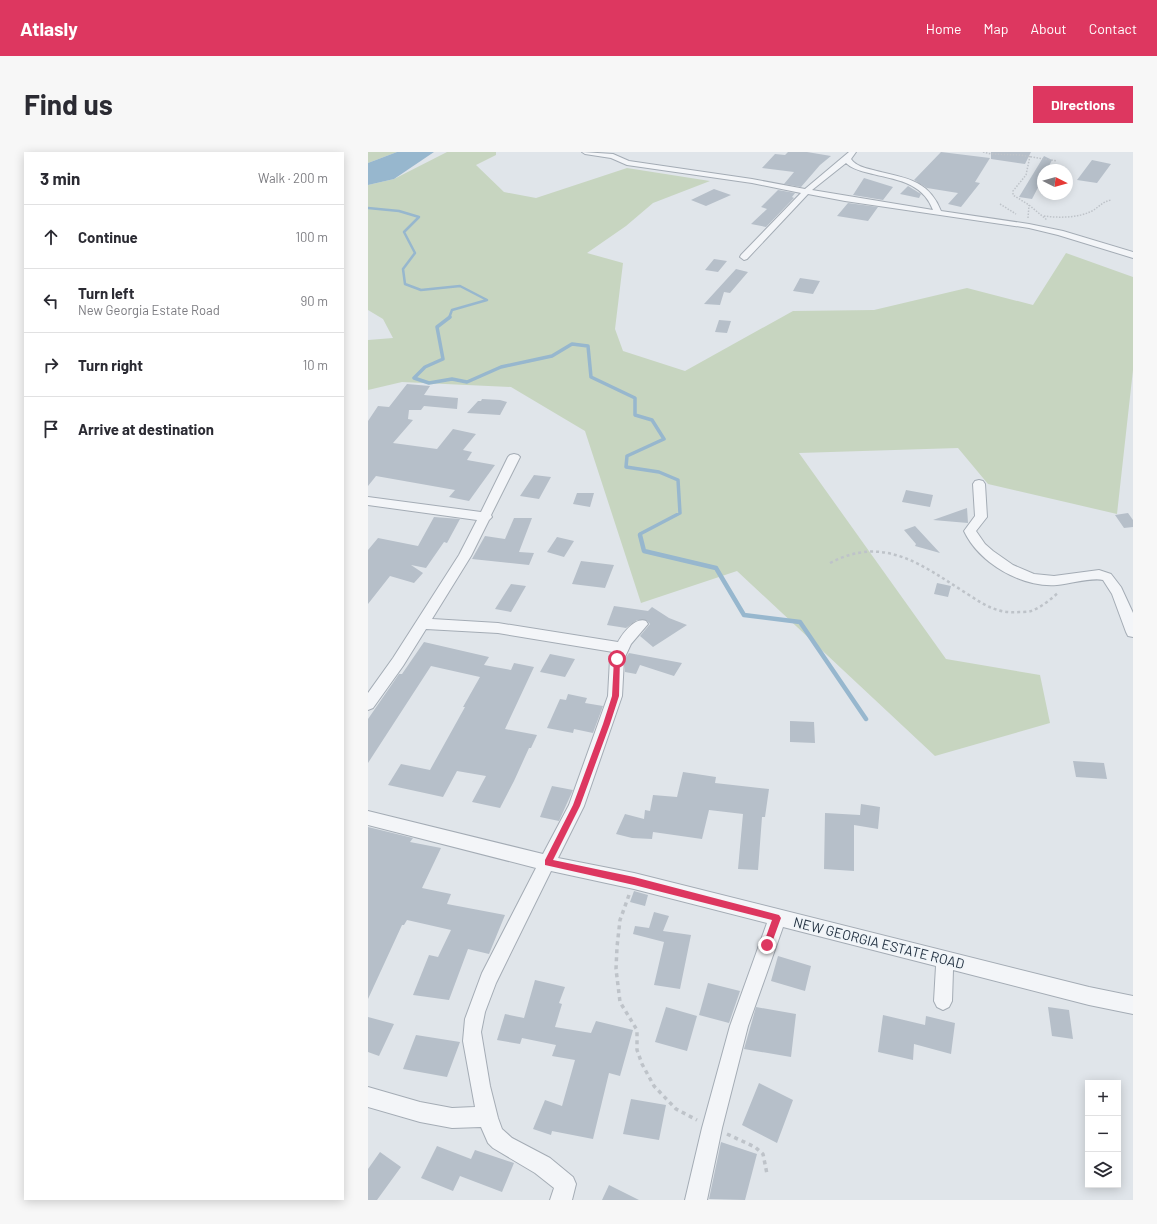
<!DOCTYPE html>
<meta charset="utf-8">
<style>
body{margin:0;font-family:Barlow,sans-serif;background:#f7f7f7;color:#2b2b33}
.controls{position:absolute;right:12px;bottom:12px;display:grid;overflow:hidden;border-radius:0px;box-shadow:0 2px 10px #0003}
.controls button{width:36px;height:36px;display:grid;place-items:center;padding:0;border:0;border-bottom:1px solid #e1e1e2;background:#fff;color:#2b2b33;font:20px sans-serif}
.compass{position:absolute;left:669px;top:12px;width:36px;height:36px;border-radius:50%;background:#fff;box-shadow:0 2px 10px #0003;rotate:96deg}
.stop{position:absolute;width:12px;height:12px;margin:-9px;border:3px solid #dd3760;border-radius:50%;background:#fff}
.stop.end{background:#dd3760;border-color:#fff;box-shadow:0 1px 4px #0008}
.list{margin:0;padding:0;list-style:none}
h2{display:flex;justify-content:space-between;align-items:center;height:52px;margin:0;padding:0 16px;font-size:17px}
h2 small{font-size:13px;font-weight:400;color:#7c7c81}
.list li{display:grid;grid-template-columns:26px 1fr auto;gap:12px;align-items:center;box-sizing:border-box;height:64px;padding:0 16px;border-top:1px solid #e1e1e2}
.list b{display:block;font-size:15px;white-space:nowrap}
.list p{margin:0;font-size:13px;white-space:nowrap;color:#7c7c81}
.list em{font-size:13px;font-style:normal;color:#7c7c81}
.icon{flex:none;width:22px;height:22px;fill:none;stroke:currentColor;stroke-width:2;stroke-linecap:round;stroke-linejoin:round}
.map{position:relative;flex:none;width:765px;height:1048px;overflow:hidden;border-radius:0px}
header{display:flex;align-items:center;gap:24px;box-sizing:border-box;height:56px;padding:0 20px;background:#dd3760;color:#fff}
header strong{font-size:19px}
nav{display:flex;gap:22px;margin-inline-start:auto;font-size:14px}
.intro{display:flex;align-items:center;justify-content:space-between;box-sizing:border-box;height:96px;padding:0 24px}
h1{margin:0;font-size:28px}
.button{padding:10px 18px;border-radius:0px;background:#dd3760;color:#fff;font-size:14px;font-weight:700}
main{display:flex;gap:24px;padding:0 24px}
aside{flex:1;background:#fff;border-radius:0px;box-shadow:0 2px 10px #0003}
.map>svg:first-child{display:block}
.green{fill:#c7d5c0}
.water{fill:#97b7ce}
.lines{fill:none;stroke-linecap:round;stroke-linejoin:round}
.stream-far2{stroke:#97b7ce;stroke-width:2.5}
.stream-far1{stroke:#97b7ce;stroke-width:3.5}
.stream{stroke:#97b7ce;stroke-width:4.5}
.building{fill:#b6bfc9}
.street-casing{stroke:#a4acb5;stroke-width:2}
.path-far2{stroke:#bec3c9;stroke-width:1.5;stroke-dasharray:1.5 1.5;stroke-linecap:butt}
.path-far1{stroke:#bec3c9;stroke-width:2.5;stroke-dasharray:3 3;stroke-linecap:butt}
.path{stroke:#bec3c9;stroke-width:3.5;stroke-dasharray:4 4;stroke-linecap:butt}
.street{fill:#f3f5f8;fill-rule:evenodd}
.route{fill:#dd3760}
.labels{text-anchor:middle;stroke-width:3;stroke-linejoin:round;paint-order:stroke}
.near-street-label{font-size:14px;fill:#263444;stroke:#eff4f8}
</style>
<header>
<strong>Atlasly</strong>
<nav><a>Home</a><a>Map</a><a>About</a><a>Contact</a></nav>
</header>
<div class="intro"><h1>Find us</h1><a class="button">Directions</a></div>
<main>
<aside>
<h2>3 min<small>Walk · 200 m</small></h2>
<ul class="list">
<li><svg class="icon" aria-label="ahead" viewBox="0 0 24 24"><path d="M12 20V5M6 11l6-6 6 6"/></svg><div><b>Continue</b></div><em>100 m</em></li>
<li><svg class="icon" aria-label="left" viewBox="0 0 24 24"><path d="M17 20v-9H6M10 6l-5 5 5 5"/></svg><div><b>Turn left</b><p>New Georgia Estate Road</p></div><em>90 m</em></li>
<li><svg class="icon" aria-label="right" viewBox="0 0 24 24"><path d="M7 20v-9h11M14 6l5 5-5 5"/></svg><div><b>Turn right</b></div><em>10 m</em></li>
<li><svg class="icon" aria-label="arrive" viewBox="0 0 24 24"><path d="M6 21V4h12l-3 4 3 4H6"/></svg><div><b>Arrive at destination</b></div></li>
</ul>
</aside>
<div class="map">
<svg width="765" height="1048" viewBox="0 0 765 1048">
<rect width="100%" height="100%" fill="#e0e5ea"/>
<path class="green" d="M0,0H29L0,11Z
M79,0H128V3L108,13L136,40L168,46L259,16L342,29L285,51L258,74L219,101L255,111L247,177L255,199L317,219L425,159L506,158L599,136L665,153L698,101L765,125V218L749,362L620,332L590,296L431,301L578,507L672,523L682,571L567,604L369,419L273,451L217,279L143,235L34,230L0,238V188L25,186L15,167L0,158V33L26,27Z"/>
<path class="water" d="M29,0H66L26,27L0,33V11Z"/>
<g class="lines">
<path class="stream-far2" d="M0,56L31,59L51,65L36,80L47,101L35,117L37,132L53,138L92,134L119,148L84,158L81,166"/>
<path class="stream-far1" d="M82,165L69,175L75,207L57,215L46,226L61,231L84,227L99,230L133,215L184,204L204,192L220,194L223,225L267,246V263L284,268L296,287L259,304L258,315L291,320L310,328L312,361L272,382V384"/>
<path class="stream" d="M272,383L276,399L348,416L376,463L432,470L498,567"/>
</g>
<path class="building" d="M420,0H439L463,4L452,13L433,35L416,32L426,20L394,16L407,2L417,3Z
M573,0L622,6L607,30L612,31L593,55L580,52L590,41L559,36L546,28Z
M623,0H663L657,12L623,7Z
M676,4L684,8L679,18H675V26L664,47L651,45Z
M724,8L743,12L729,31L709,28Z
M496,26L525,35L515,48L485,43Z
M540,34L553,42L551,46L532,42Z
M346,37L363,43L338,54L323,48Z
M410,38L427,41L424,45L426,46L398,75L383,72L399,57L393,55Z
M480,51L510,55L500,69L469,64Z
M346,107L359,109L350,120L337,118Z
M368,117L380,120L362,141L356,140L352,153L336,152Z
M432,126L452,129L445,142L425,139Z
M351,168L363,169L359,181L347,180Z
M39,232L62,234L56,243L90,246L89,257L56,254L53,258H41L40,267L45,268L25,291L69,297L85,277L108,282L95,298L104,300L99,308L127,313L101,349L81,345L87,338L8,324L0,334V269L10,254L21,255Z
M114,247L132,248L139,250L132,263L99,261L110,249H113Z
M166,323L183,325L171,347L152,344Z
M538,338L565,343L562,355L534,350Z
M209,341H226L222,355L205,352Z
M599,356L600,371L565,368Z
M760,361L765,368V375L756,376L747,363Z
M66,365L92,367L79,391L76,390L58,416L43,413L55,421L46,431L22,424L0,452V398L10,386L50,394Z
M146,366H164L151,400L166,401L161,413L104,407L117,384L137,387Z
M547,374L572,401L547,394L548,392L536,378Z
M189,385L206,389L196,405L179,400Z
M213,409L246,413L237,436L204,432Z
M569,431L583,434L580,445L566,442Z
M143,432L158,434L143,460L127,457Z
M246,454L280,459L284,455L301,466L319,473L285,495L272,484L282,472L278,468H269L258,476L239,473Z
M56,490L121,505L116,513L143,518L146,511L166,515L137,577L169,583L163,596H161L146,629L132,656L104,650L118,624L89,619L75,645L20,633L33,612L62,618L97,555H95L112,525L63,514L0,611V567L31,522H34Z
M261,501L314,511L306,524L272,513L268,522L257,520V507Z
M182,502L207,507L197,525L172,520Z
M200,542L219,546L217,551L235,554L225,581L206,577L205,581L179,576L192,547L198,548Z
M422,569L446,570L447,591L422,590Z
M705,609L736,611L739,627L708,625Z
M315,620L348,625L347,631L401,637L397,665H394L390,718L370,717L375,662L341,658L334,687L285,680L284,687L264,686L248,682L257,662L276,667L277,658L282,659L285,643L309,645Z
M184,634L205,638L191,669L172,665Z
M493,652L512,655L510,677L486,673V719L456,717L457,661L492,663Z
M0,675L45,686L42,690L73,696L54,736L83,742L79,752L137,763L121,802L100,797L81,848L45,843L61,803L70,805L83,778L39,768L36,773H34L0,847Z
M266,739L280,743L277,754L262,750Z
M286,760L301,764L295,779L323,783L312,837L286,833L296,790L265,782L267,774L281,776Z
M410,804L443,814L437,839L403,829Z
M167,828L197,835L191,851L194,852L187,875L223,881L228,869L265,878L252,924L241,921L225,987L184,979L183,983L165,977L177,948L194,954L207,908L184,904L188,893L154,886L152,892L129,888L137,862L156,866Z
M340,831L372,839L361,871L331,863Z
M298,855L329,864L319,899L287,890Z
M388,855L428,862L423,905L376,897Z
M680,855L701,858L705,887L684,884Z
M515,863L557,873L558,864L587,871L583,902L546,892L545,908L510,900Z
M0,865L26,872L11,904L0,900Z
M48,883L92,890L79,925L35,917Z
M391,931L425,948L409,991L374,973Z
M263,947L298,953L291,988L255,982Z
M353,990L389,1002L377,1048L341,1047Z
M69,994L103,1007L107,998L146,1011L134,1040L92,1024L85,1039L53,1026Z
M12,1000L33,1015L9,1048H0V1017Z
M241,1033L271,1048H234Z"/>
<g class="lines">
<g class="street-casing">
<path id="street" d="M214,0L245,2L261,9L384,27L437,37L481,0H488L483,7C488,14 497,16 505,18C535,26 560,26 573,59L661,72L695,79L765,100V106L690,83L661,76L477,49L440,42L379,107L376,108L372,105L373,103L433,41L384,31L259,13L243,6L217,2ZM478,11C484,17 493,19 501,21C527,28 554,29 565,58L444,38Z
M146,302L150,303L152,305L123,363L124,365L121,368L103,404L64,467L130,471L250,490C255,481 267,465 278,469L280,472L263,492L256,507L254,544L216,654L190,706L266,721L721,835L765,844V862L721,853L585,818L584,849L581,855L575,858L569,855L566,849L568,814L415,775L380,874L354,976L339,1048H317L334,976L362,874L399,771L266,737L183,719L128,831L117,860L113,880L122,934L130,966L134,977L144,986L182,1006L205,1025L208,1032L204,1048H182L186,1036L167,1021L125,996L120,991L113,975L84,976L52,970L0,955V935L52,950L84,956L107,955L95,889L97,867L114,821L168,716L0,673V659L175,702L201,653L240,544L242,507L245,500L130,481L58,477L35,514L5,556L0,558V541L25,506L91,403L109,368L0,353V345L113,360L140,305L142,303Z
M611,328L615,329L617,332L619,365L608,379L617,392L625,399L645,413L666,422L686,424L731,418L743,422L753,435L765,461V485L760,484L758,480L744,442L735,428C725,425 701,432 689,433C654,436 611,411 596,379L607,364L605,332L607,329Z"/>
</g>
<path class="path-far2" d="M615,0L623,2L652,3L689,9
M662,4L658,23L645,39V43L661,53L679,68
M632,52L648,62
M676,64C691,66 710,66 724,59C731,55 734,50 743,48
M660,66L661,53"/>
<path class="path-far1" d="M462,411C517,382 555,414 601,443C618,454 631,462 651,460C655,460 660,460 663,459C674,455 683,447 691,440"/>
<path class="path" d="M261,743L252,768L249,795L248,817L252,850L269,878V898L274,912L286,934L308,957L329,968
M359,982L387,995L395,1002L399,1022"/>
<use href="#street" class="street"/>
</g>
<path class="route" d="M249,504L252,507L251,544L242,572L212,654L185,708L266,725L411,763L413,766L402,796H397L395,793L404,768L266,733L177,713V708L205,653L235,572L244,544L246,507Z"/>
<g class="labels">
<g class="near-street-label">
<text transform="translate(511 791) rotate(14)" y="5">NEW GEORGIA ESTATE ROAD</text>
</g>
</g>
</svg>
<div class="controls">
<button>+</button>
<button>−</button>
<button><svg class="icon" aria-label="layers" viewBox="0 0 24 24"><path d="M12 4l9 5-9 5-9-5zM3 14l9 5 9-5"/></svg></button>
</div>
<svg class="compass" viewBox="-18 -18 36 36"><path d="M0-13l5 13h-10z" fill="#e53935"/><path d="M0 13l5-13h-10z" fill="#7c7c81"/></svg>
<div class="stop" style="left:249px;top:507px"></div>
<div class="stop end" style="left:399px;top:793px"></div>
</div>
</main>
